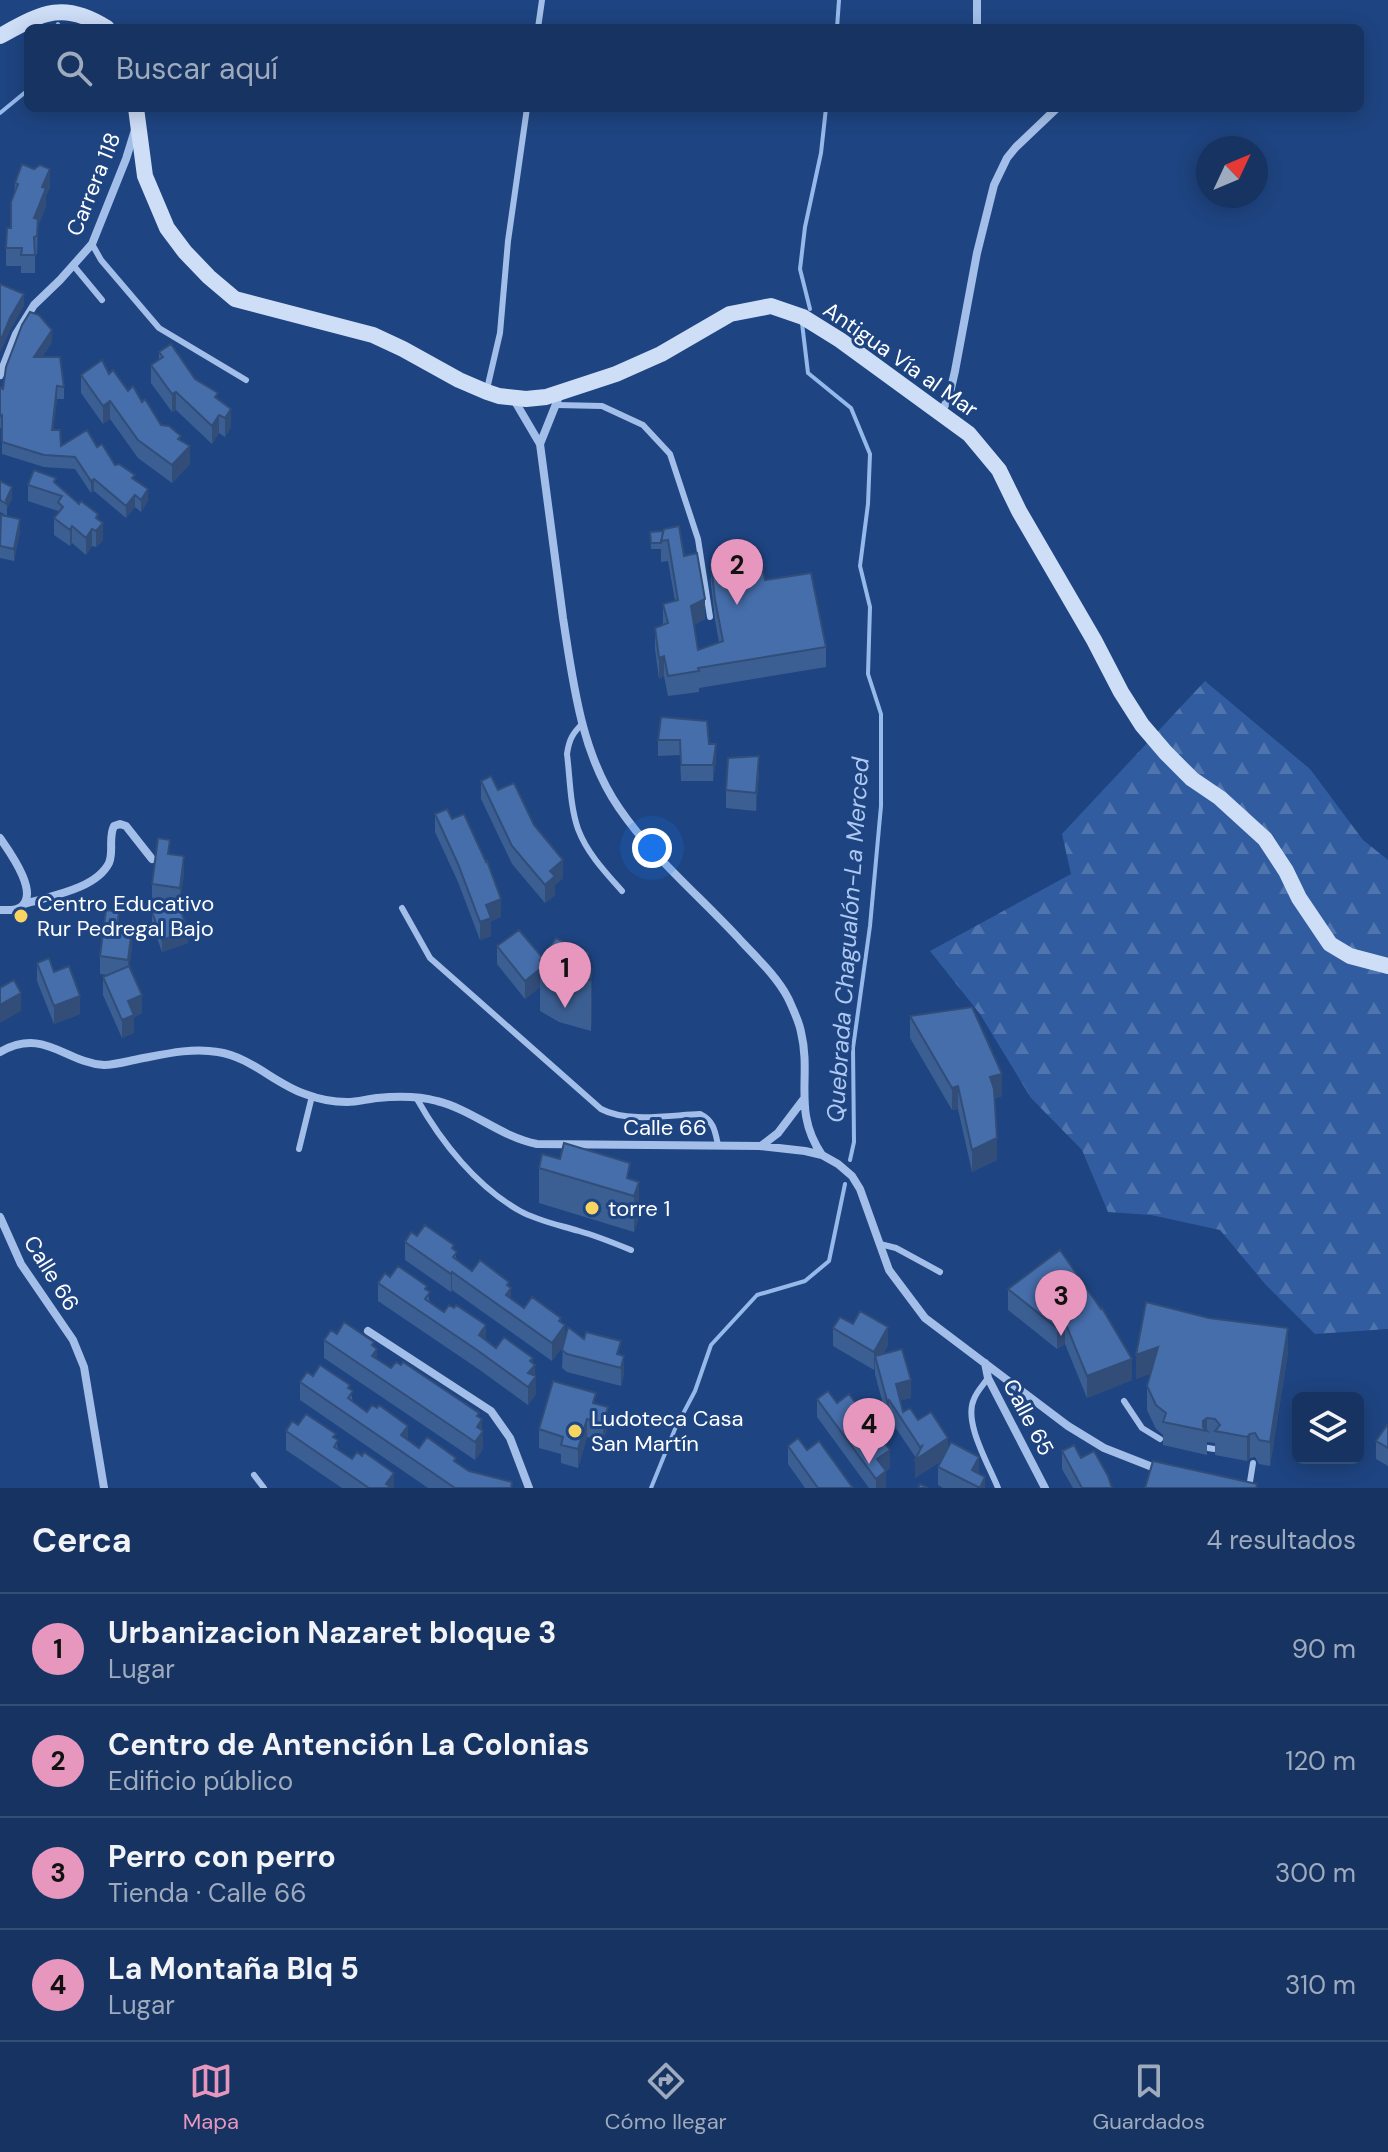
<!DOCTYPE html>
<html lang="es">
<meta charset="utf-8">
<style>
body{margin:0;font-family:"DM Sans",sans-serif;background:#233f6a;color:#f1f3f6}
.controls{position:absolute;right:24px;bottom:24px;display:grid;overflow:hidden;border-radius:12px;box-shadow:0 4px 20px #0003}
.controls button{width:72px;height:72px;display:grid;place-items:center;padding:0;border:0;border-bottom:2px solid #354e76;background:#163361;color:#f1f3f6;font:40px sans-serif}
.compass{position:absolute;left:1196px;top:136px;width:72px;height:72px;border-radius:50%;background:#163361;box-shadow:0 4px 20px #0003;rotate:46deg}
.you{position:absolute;left:652px;top:848px;width:28px;height:28px;margin:-20px;border:6px solid #fff;border-radius:50%;background:#1a73e8;box-shadow:0 0 0 12px #1a73e833}
.badge{display:grid;place-items:center;width:52px;height:52px;border-radius:50%;background:#e797bd;color:#111;font-size:26px;font-weight:700}
.pin{position:absolute;translate:-50% -66px;filter:drop-shadow(0 2px 4px #0008)}
.pin::after{content:'';position:absolute;top:42px;width:28px;height:24px;background:inherit;clip-path:polygon(0 0,100% 0,50% 100%)}
.list{margin:0;padding:0;list-style:none}
h2{display:flex;justify-content:space-between;align-items:center;height:104px;margin:0;padding:0 32px;font-size:34px}
h2 small{font-size:26px;font-weight:400;color:#9eaabd}
.list li{display:grid;grid-template-columns:52px 1fr auto;gap:24px;align-items:center;box-sizing:border-box;height:112px;padding:0 32px;border-top:2px solid #354e76}
.list b{display:block;font-size:30px;white-space:nowrap}
.list p{margin:0;font-size:26px;white-space:nowrap;color:#9eaabd}
.list em{font-size:26px;font-style:normal;color:#9eaabd}
.icon{flex:none;width:44px;height:44px;fill:none;stroke:currentColor;stroke-width:2;stroke-linecap:round;stroke-linejoin:round}
.map{position:relative;flex:none;width:1388px;height:1488px;overflow:hidden}
.search{position:absolute;background:#163361;box-shadow:0 4px 20px #0003;left:24px;right:24px;top:24px;height:88px;display:flex;align-items:center;gap:20px;box-sizing:border-box;padding:0 28px;border-radius:12px;color:#9eaabd;font-size:30px}
.sheet{height:552px;background:#163361}
nav{display:flex;justify-content:space-around;align-items:center;box-sizing:border-box;height:112px;border-top:2px solid #354e76;background:#163361;font-size:22px;color:#9eaabd}
nav a{display:grid;justify-items:center;gap:4px}
nav .on{color:#e797bd}
.map>svg:first-child{display:block}
.forest{fill:url(#forest-firs)}
.lines{fill:none;stroke-linecap:round;stroke-linejoin:round}
.stream{stroke:#96b9eb;stroke-width:4}
.lane{stroke:#a3bfe9;stroke-width:6}
.street{stroke:#a3bfe9;stroke-width:8}
.secondary{stroke:#cedef7;stroke-width:16}
.wall{fill:#3c5f93}
.shaded-wall{fill:#314d78}
.building{fill:#466eab;stroke:#314d78;stroke-width:2}
.poi-dot{fill:#f8d461;stroke:#1e4481;stroke-width:3}
.labels{text-anchor:middle;stroke-width:6;stroke-linejoin:round;paint-order:stroke}
.street-label{font-size:22px;fill:#fff;stroke:#1e4481}
.poi-label{font-size:22px;fill:#fff;stroke:#1e4481;text-anchor:start}
.water-label{font-size:24px;font-style:italic;fill:#aec9f1;stroke:#1e4481}
</style>
<div class="map">
<svg width="1388" height="1488" viewBox="0 0 1388 1488">
<defs>
<pattern id="forest-firs" width="22" height="20" patternUnits="userSpaceOnUse" patternTransform="scale(2)"><rect width="22" height="20" fill="#315da0"/><path d="M5 1l3.5 6h-7zM16 11l3.5 6h-7z" fill="#5075ae"/></pattern>
</defs>
<rect width="100%" height="100%" fill="#1e4481"/>
<path class="forest" d="M1205,681L1310,769L1363,840L1388,860V1329L1315,1334L1266,1285L1220,1230L1151,1215L1108,1212L1082,1150L1031,1098L980,1014L930,951L1071,874L1062,834Z"/>
<g class="lines">
<path class="stream" d="M56,28L58,24
M837,28L839,0
M0,113L28,90
M810,309L800,269L805,227L821,153L826,108
M802,323L808,373L851,408L870,454L868,504L860,566L870,607L868,674L881,714V806L870,926L853,1048L854,1142L850,1160
M651,1488L675,1429L695,1391L711,1345L757,1295L805,1281L829,1261L845,1184"/>
<path class="lane" d="M538,28L542,0
M92,244L101,260L159,328L246,380
M73,265L102,300
M487,389L500,333L508,241L527,108
M557,405L602,406L643,425L670,454L698,539L710,617
M583,723C573,733 569,739 567,754C570,778 570,806 578,829C587,853 605,872 622,891
M402,908L430,958L601,1109C627,1123 671,1115 700,1114C714,1121 715,1131 718,1145
M417,1099C441,1142 477,1187 520,1211C538,1221 559,1225 579,1231C597,1236 614,1243 631,1250
M299,1149L312,1096
M880,1244L896,1248L940,1272
M988,1378C984,1384 977,1391 974,1399C963,1422 989,1465 998,1488
M1124,1401L1142,1428L1160,1439
M1208,1448L1214,1449
M254,1475L264,1488
M1249,1488L1253,1463"/>
<path class="street" d="M977,28V0
M0,375L16,334L34,305L60,280L92,244L126,159L135,130
M513,398L540,444L560,394
M941,413L949,397L955,371L977,253L994,185L1007,158L1016,147L1057,108
M540,444C548,502 555,560 563,618C573,682 581,753 619,808C653,858 702,898 742,942C758,959 777,977 788,998C793,1009 799,1021 801,1032C812,1078 792,1111 822,1155
M0,838C9,851 42,896 19,908C14,911 6,910 0,910
M24,904C50,896 96,889 109,863C114,851 108,838 114,826L120,824L126,826L152,859
M0,1052C44,1027 64,1062 104,1065C113,1065 125,1062 134,1060C161,1055 190,1047 218,1052C251,1057 275,1084 305,1094C318,1099 333,1102 347,1102C357,1102 367,1099 377,1098C396,1096 419,1096 437,1101C473,1110 501,1137 537,1144L761,1146L805,1151L822,1155L838,1164L852,1176L860,1189L889,1270L925,1318L1068,1426L1104,1448L1160,1470
M761,1146L778,1133L803,1100
M0,1217L21,1264L73,1340L84,1367L104,1488
M368,1331L491,1411L510,1438L529,1488
M985,1363L988,1378L1045,1488"/>
<path class="secondary" d="M0,36C42,13 63,0 107,28
M136,108L145,176L167,228L185,252L209,277L235,299L373,335L403,349L459,380L487,392L499,396L526,399L546,397L616,374L661,354L730,314L771,306L803,317L840,340L969,434L999,470L1019,511L1094,640L1121,692L1142,725L1166,753L1192,779L1220,798L1265,839L1286,871L1299,898L1330,944L1350,956L1388,966"/>
</g>
<path class="wall" d="M15,183L50,187L46,196V206L38,226L37,254L35,255V273H21V266H6V248L11,228Z
M52,342L42,357L64,387V399H57L53,430L61,446L97,447L115,465L135,480L148,501L141,512L135,507L126,518L94,491L91,493L75,469L44,467L2,454V428H0V387L3,389Z
M159,352L195,379L218,399L231,427L225,437L219,433L212,444L176,410L172,412L151,383V365L159,360Z
M109,374L128,391L142,402L161,425L181,441L190,464L172,483L138,458L110,419L103,424L81,393V375Z
M0,481L12,499L7,508V516L0,512Z
M56,484L98,519L103,540L96,547L92,546L86,555L72,543L70,546L54,535V518L58,514V511L28,501V485Z
M0,519L20,531L14,561L0,558Z
M663,531L684,556L705,619L694,625L698,650L719,642L715,620L711,584V564L765,580L826,647V667L699,688V692L668,696L664,676L659,679L655,649V628L663,625V604L675,601L668,561L661,562V549H651L650,532Z
M661,717L709,744L716,759L713,781H681L680,755L658,756V740Z
M759,774L756,811L726,808V790Z
M481,781L498,790L534,825L563,878L555,885V895L545,903L512,864L481,799Z
M435,814L452,819L486,862L501,917L491,921V936L480,940L458,882L435,832Z
M170,854L184,874L179,906L188,943L162,952L152,924V912L173,905L152,902V884Z
M119,927L132,947L129,967L142,1013L134,1017V1033L122,1038L103,995V977L108,975L100,974V956Z
M497,946L592,969L591,1031L559,1022L540,1011V987L525,999L497,964Z
M37,963L54,972L80,1014L54,1024L37,981Z
M910,1016L1002,1096L995,1098L997,1160L972,1172L958,1109L952,1110L910,1038Z
M539,1168L630,1179L639,1182V1217L634,1232L539,1203Z
M405,1242L454,1250L457,1260L472,1271L509,1286L511,1299L524,1308L561,1323L565,1339H584L621,1355L624,1374L621,1386L567,1372L562,1368L563,1346L552,1361L452,1290L451,1292L405,1260Z
M1060,1250L1132,1380L1087,1398L1065,1344L1057,1349L1008,1310V1289Z
M390,1277L427,1291L430,1302L496,1348L533,1363L535,1375L536,1394L528,1405L477,1368L378,1301V1283Z
M833,1328L888,1345L883,1354L911,1398L900,1400L903,1412L918,1420L979,1474L985,1488H943L938,1485V1467L941,1461L915,1478L916,1458L889,1418L887,1419L875,1374V1367L874,1370L833,1346Z
M337,1334L374,1347L377,1359L479,1418L482,1430L483,1449L475,1460L324,1358V1340Z
M1288,1352L1270,1466L1259,1464L1255,1457L1250,1458L1247,1461L1215,1455V1443L1207,1442V1455L1163,1445V1435L1156,1429L1147,1410V1386L1151,1373L1136,1379V1355Z
M313,1376L350,1389L353,1402L419,1448L456,1462L469,1471L512,1488H428L300,1400V1382Z
M817,1399L890,1468L886,1471V1488H869L817,1417Z
M596,1404L608,1425L603,1442L587,1437L578,1468L561,1463V1454L539,1448V1429Z
M298,1425L336,1439L338,1450L394,1488H342L286,1450V1431Z
M1388,1425V1466L1376,1459V1441Z
M788,1446L807,1450L853,1488H805L788,1464Z
M1062,1451L1081,1458L1112,1488H1073L1062,1469Z"/>
<path class="shaded-wall" d="M50,169V187L46,196V206L38,226L37,254V236L34,218L42,187Z
M24,294V306L10,331L3,347L0,352V340L10,318Z
M52,330V342L34,369V357Z
M57,386V399L52,442V430Z
M176,392V410L172,412V394Z
M110,401V419L103,424V406Z
M231,409V427L225,437V418Z
M219,415V433L212,444V426Z
M190,446V464L172,483V465Z
M94,479V491L91,493V481Z
M12,487V499L7,508L6,500Z
M148,489V501L141,512V500Z
M135,495V507L126,518V506Z
M98,514V528L103,523V540L96,547V518Z
M20,519V531L14,561V549Z
M72,526V543L70,546V530Z
M92,529V546L86,555V538Z
M705,599V619L691,627V606Z
M664,656V676L659,679V658Z
M716,744V759L713,781V765Z
M759,756V774L756,811V793Z
M184,856V874L180,906V888Z
M563,860V878L555,885V895L545,903V885L550,871Z
M501,899V917L491,921V936L480,940V922L486,905Z
M132,929V947L128,978V960Z
M188,931V943L162,952V940Z
M540,969V987L525,999V981Z
M592,969V1020L591,1031V980Z
M21,993V1011L0,1023V1005Z
M142,995V1013L134,1017V1033L122,1038V1020L128,1001Z
M80,996V1014L54,1024V1006Z
M1002,1074V1096L990,1099V1077Z
M958,1086V1109L952,1110V1088Z
M997,1138V1160L972,1172V1150Z
M639,1182V1217L634,1232V1196Z
M452,1272V1290L451,1292V1274Z
M509,1282V1291L511,1288V1306L506,1310L507,1285Z
M561,1318V1330L565,1325V1343L552,1361V1343L559,1321Z
M1065,1322V1344L1057,1349V1328Z
M486,1325V1343L479,1335Z
M888,1327V1345L877,1363L875,1356V1367L874,1370V1352Z
M1288,1328V1352L1270,1466V1442Z
M374,1342V1352L377,1349V1367L372,1374V1345Z
M1158,1347V1371L1136,1379V1355Z
M624,1356V1374L621,1386V1368Z
M533,1358V1368L535,1365L536,1394L528,1405V1373L530,1361Z
M1132,1359V1380L1087,1398V1376Z
M911,1380V1398L896,1402V1384Z
M889,1400V1418L887,1419V1401Z
M608,1407V1425L603,1442V1424Z
M479,1413V1423L482,1419L483,1449L475,1460L477,1416Z
M1207,1418V1431L1203,1430V1421Z
M587,1419V1437L578,1468V1449Z
M408,1426V1444L401,1454V1435Z
M1250,1434V1458L1247,1461V1437Z
M948,1438V1456L915,1478V1460Z
M890,1450V1468L877,1477V1459Z
M979,1457V1475L972,1470Z
M886,1471V1488H876V1479Z
M394,1473V1488H386V1484Z
M985,1477V1488H980Z"/>
<path class="building" d="M22,164L34,169L40,165L50,169L42,187L46,188L34,218L38,219L37,236L34,237L35,255H21L22,248H6L7,228H11V202L18,184L15,183Z
M0,284L24,294L10,318L3,335L0,340Z
M30,312L39,315L52,330L34,357H60L64,387L57,386L52,430H60L61,446L87,430L97,447L102,444L115,465L119,464L135,475L132,478L148,489L141,500L135,495L126,506L94,479L91,481L75,457L44,455L2,442V415L0,416V387L3,389L6,367L22,325Z
M171,344L195,379L218,393L215,397L231,409L225,418L219,415L212,426L176,392L172,394L151,365L163,357L159,352Z
M102,360L109,374L113,370L128,391L133,386L142,402L145,399L161,425L169,426L181,436L178,439L190,446L172,465L138,440L110,401L103,406L81,375Z
M34,470L56,478L54,482L79,504L81,501L98,514L96,518L103,523L96,531L92,529L86,538L72,526L70,530L54,518L63,507L58,502L62,496L28,485Z
M0,481L12,487L6,500L7,504L0,500Z
M1,515L20,519L14,549L0,546Z
M679,526L684,556L697,553L705,599L691,606L698,650L723,641L715,600L711,564L759,554L765,580L811,573L826,647L698,668L699,671L668,676L664,656L659,658L655,628L668,623L663,604L678,600L668,540L661,541L664,529Z
M663,531L661,543H651L650,532Z
M661,717L707,721L709,744H716L713,765H681L680,740H658Z
M759,756L756,793L726,790L728,758Z
M491,776L498,790L514,783L534,825L563,860L550,871L555,876L545,885L512,846L481,781Z
M447,809L452,819L464,814L486,862L487,861L501,899L486,905L491,918L480,922L458,864L435,814Z
M158,838L170,840L168,854L184,856L180,888L152,884Z
M178,903L188,931L162,940L152,912Z
M106,910L119,912L117,927L132,929L128,960L100,956Z
M519,930L542,957L540,960V969L525,981L497,946Z
M556,938L588,953L586,967L592,969L591,980L559,971L540,960Z
M49,958L54,972L69,966L80,996L54,1006L37,963Z
M129,966L142,995L128,1001L134,1015L122,1020L103,977Z
M14,980L21,993L0,1005V988Z
M972,1007L1002,1074L990,1077L994,1089L997,1138L972,1150L958,1086L952,1088L910,1016Z
M564,1143L630,1163L627,1178L639,1182L634,1196L539,1168L542,1154L560,1159Z
M425,1225L454,1245L452,1248L457,1252L453,1257L472,1271L480,1260L509,1282L507,1285L511,1288L506,1295L524,1308L532,1297L561,1318L559,1321L565,1325L552,1343L452,1272L451,1274L405,1242L411,1232L417,1236Z
M1060,1250L1101,1309L1102,1308L1132,1359L1087,1376L1065,1322L1057,1328L1008,1289Z
M398,1266L427,1286L425,1289L430,1292L425,1299L444,1312L449,1305L454,1308L456,1305L486,1325L479,1335L496,1348L504,1337L533,1358L530,1361L535,1365L528,1373L536,1376L528,1387L477,1350L378,1283L385,1273L390,1277Z
M1146,1302L1209,1318L1288,1328L1270,1442L1259,1440L1255,1433L1250,1434L1247,1437L1215,1431L1220,1425L1215,1419L1207,1418L1203,1421V1427L1207,1431L1163,1422L1166,1413L1156,1405L1147,1386L1158,1347L1136,1355Z
M860,1311L888,1327L874,1352L833,1328L840,1317L853,1324Z
M344,1322L374,1342L372,1345L377,1349L372,1356L391,1368L396,1362L401,1365L403,1362L479,1413L477,1416L482,1419L477,1427L483,1431L475,1442L324,1340L331,1330L337,1334Z
M568,1327L584,1339L586,1332L621,1341L617,1354L624,1356L621,1368L567,1354L562,1350Z
M902,1349L911,1380L896,1384L903,1412L910,1408L918,1420L931,1412L948,1438L915,1460L922,1446L920,1447L889,1400L887,1401L875,1356Z
M320,1365L350,1385L348,1388L353,1391L348,1398L367,1412L372,1405L377,1408L379,1405L408,1426L401,1435L419,1448L427,1437L456,1458L454,1461L469,1471L512,1482L511,1488H455L300,1382L307,1372L313,1376Z
M553,1381L596,1393L593,1403L608,1407L603,1424L587,1419L578,1449L561,1445L563,1437L539,1429Z
M828,1391L837,1403L849,1394L890,1450L877,1459L886,1471L876,1479L817,1399Z
M306,1414L336,1434L333,1437L338,1440L334,1447L352,1459L357,1452L362,1456L364,1452L394,1473L386,1484L392,1488H369L286,1431L292,1421L298,1425Z
M1387,1425H1388V1448L1376,1441Z
M798,1438L807,1450L819,1441L853,1488H818L788,1446Z
M951,1442L979,1457L972,1470L985,1477L980,1488L938,1467Z
M1074,1445L1081,1458L1094,1451L1108,1476L1112,1488H1082L1062,1451Z
M1153,1461L1257,1484L1256,1488H1145Z
M920,1484L928,1488H918Z"/>
<g class="poi-dot">
<circle cx="21" cy="916" r="8"/>
<circle cx="592" cy="1208" r="8"/>
<circle cx="575" cy="1431" r="8"/>
</g>
<g class="labels">
<g class="street-label">
<text transform="translate(93 184) rotate(-68)" y="8">Carrera 118</text>
<text transform="translate(901 359) rotate(35)" y="8">Antigua Vía al Mar</text>
<text x="665" y="1135">Calle 66</text>
<text transform="translate(52 1273) rotate(58)" y="8">Calle 66</text>
<text transform="translate(1029 1417) rotate(62)" y="8">Calle 65</text>
</g>
<g class="poi-label">
<text x="37" y="911">Centro Educativo<tspan x="37" dy="25">Rur Pedregal Bajo</tspan></text>
<text x="608" y="1216">torre 1</text>
<text x="591" y="1426">Ludoteca Casa<tspan x="591" dy="25">San Martín</tspan></text>
</g>
<g class="water-label">
<text transform="translate(848 940) rotate(-86)" y="8">Quebrada Chagualón-La Merced</text>
</g>
</g>
</svg>
<div class="controls">
<button><svg class="icon" aria-label="layers" viewBox="0 0 24 24"><path d="M12 4l9 5-9 5-9-5zM3 14l9 5 9-5"/></svg></button>
</div>
<svg class="compass" viewBox="-18 -18 36 36"><path d="M0-13l5 13h-10z" fill="#e53935"/><path d="M0 13l5-13h-10z" fill="#9eaabd"/></svg>
<div class="you"></div>
<div class="pin badge" style="left:565px;top:1008px">1</div>
<div class="pin badge" style="left:737px;top:605px">2</div>
<div class="pin badge" style="left:1061px;top:1336px">3</div>
<div class="pin badge" style="left:869px;top:1464px">4</div>
<div class="search"><svg class="icon" aria-label="search" viewBox="0 0 24 24"><circle cx="10" cy="10" r="6"/><path d="M15 15l6 6"/></svg>Buscar aquí</div>
</div>
<section class="sheet">
<h2>Cerca<small>4 resultados</small></h2>
<ul class="list">
<li><span class="badge">1</span><div><b>Urbanizacion Nazaret bloque 3</b><p>Lugar</p></div><em>90 m</em></li>
<li><span class="badge">2</span><div><b>Centro de Antención La Colonias</b><p>Edificio público</p></div><em>120 m</em></li>
<li><span class="badge">3</span><div><b>Perro con perro</b><p>Tienda · Calle 66</p></div><em>300 m</em></li>
<li><span class="badge">4</span><div><b>La Montaña Blq 5</b><p>Lugar</p></div><em>310 m</em></li>
</ul>
</section>
<nav>
<a class="on"><svg class="icon" aria-label="map" viewBox="0 0 24 24"><path d="M3 6l6-2 6 2 6-2v14l-6 2-6-2-6 2zM9 4v14M15 6v14"/></svg>Mapa</a>
<a><svg class="icon" aria-label="directions" viewBox="0 0 24 24"><path d="M12 3l9 9-9 9-9-9zM9 14v-3h6M13 9l2 2-2 2"/></svg>Cómo llegar</a>
<a><svg class="icon" aria-label="saved" viewBox="0 0 24 24"><path d="M7 4h10v16l-5-4-5 4z"/></svg>Guardados</a>
</nav>
